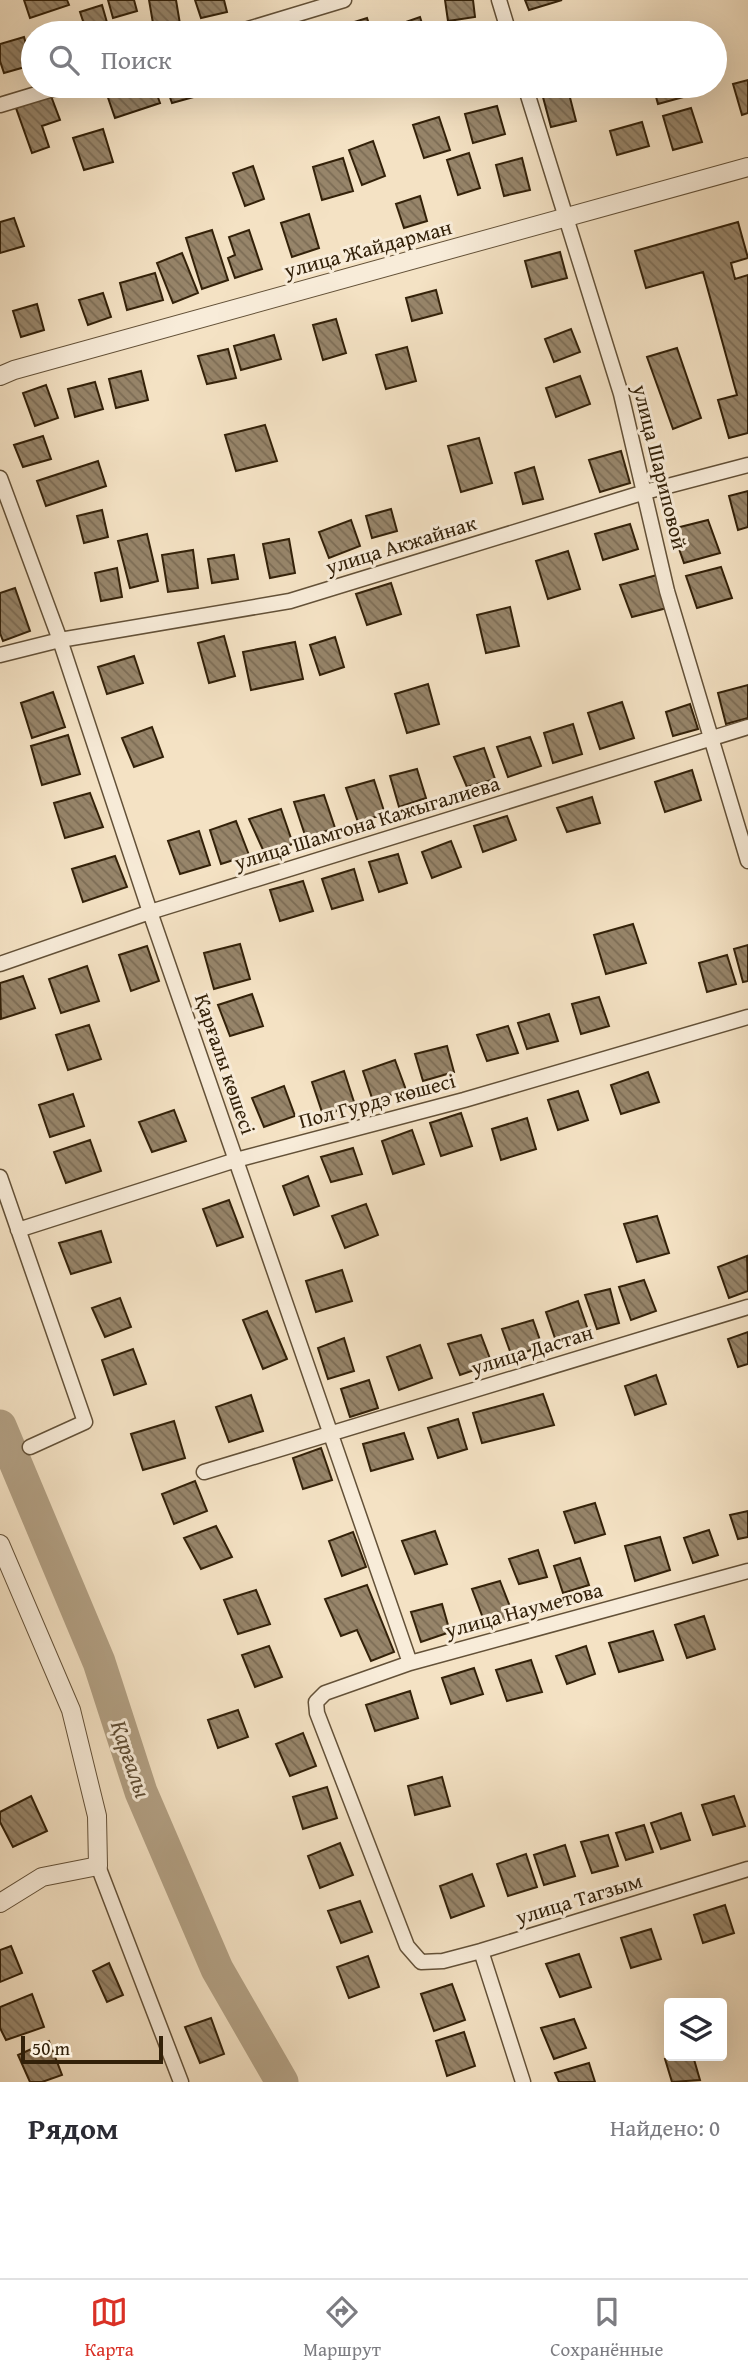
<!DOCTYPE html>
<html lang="ru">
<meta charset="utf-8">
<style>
body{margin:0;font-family:"Gentium Book Plus",serif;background:#f2f2f3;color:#2b2b33}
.controls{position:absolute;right:21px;bottom:21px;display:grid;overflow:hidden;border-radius:7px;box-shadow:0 7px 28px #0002}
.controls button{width:63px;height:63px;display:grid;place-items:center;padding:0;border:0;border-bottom:2px solid #e1e1e2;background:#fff;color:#2b2b33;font:35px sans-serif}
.scale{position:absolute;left:21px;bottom:18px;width:142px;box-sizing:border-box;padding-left:7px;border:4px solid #332109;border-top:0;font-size:19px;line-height:24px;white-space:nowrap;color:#332109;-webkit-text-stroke:5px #f8ecd9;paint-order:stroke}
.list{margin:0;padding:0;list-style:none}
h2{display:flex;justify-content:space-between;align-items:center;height:91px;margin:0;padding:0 28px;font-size:30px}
h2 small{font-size:23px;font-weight:400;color:#7c7c81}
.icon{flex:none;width:38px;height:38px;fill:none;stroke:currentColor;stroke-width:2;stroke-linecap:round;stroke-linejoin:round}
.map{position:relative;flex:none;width:748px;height:2082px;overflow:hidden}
.search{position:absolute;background:#fff;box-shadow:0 7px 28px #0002;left:21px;right:21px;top:21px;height:77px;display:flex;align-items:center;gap:18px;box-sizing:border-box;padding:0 24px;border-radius:38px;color:#7c7c81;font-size:26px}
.sheet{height:196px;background:#fff}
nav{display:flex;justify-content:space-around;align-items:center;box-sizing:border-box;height:98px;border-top:2px solid #e1e1e2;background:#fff;font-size:19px;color:#7c7c81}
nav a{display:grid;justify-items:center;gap:4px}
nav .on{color:#d93025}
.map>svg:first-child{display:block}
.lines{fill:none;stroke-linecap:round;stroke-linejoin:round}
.river{stroke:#b2a084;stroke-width:33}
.building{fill:url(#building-back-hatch);stroke:#332109;stroke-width:2}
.minor-casing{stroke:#635138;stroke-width:17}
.tertiary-casing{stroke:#635138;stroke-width:20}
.minor{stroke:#f8ecd9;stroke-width:14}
.tertiary{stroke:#f8ecd9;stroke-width:18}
.labels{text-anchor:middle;stroke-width:6;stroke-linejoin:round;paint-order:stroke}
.street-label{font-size:21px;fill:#332109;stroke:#f8ecd9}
.water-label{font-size:23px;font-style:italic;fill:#5f4d34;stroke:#f8ecd9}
</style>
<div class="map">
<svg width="748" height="2082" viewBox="0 0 748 2082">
<defs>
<pattern id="building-back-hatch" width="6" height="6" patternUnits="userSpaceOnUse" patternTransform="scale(1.75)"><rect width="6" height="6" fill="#97856a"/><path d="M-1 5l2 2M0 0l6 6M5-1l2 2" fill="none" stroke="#7c6c55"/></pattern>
</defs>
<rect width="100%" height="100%" fill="#f4e2c4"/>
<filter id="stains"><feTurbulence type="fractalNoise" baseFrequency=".00286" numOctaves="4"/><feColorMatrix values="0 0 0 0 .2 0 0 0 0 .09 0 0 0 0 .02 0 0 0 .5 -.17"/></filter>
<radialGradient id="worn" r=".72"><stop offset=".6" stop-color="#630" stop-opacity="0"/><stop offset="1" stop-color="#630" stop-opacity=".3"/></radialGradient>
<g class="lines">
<path class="river" d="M0,1426L99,1662L141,1792L217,1969L282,2082"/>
</g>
<path class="building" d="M24,0H67L69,5L30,18Z
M108,0H134L137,11L113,18Z
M149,0H176L180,24L154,29Z
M195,0H224L227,12L201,18Z
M445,0H473L475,17L448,21Z
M525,0H562L529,10Z
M102,5L110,33H87L80,12Z
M420,17L425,33H387L386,29Z
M367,18L372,33H338L335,28Z
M24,37L32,65L4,73L0,61V44Z
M748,80V113L742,115L733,84Z
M104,86H154L160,103L115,118Z
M166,86H206L208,93L172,103Z
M540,86H567L576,121L551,127Z
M653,86H684L687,96L658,104Z
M51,96L60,120L42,126L49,147L32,153L16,108Z
M497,106L505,134L473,143L465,114Z
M691,108L702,142L673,150L663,116Z
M439,117L450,150L424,158L413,125Z
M642,122L649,146L617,155L610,131Z
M103,129L113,162L84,170L73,138Z
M373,141L385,176L362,185L349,150Z
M469,153L480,188L458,195L447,160Z
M343,158L353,191L322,200L313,167Z
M522,158L530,190L504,196L496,165Z
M253,166L264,199L245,206L233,173Z
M420,196L427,221L404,228L396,204Z
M309,214L319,248L292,257L281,223Z
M14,218L24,246L0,253V222Z
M738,222L748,258L731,263L735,279L748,275V433L729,438L718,400L737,395L703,272L646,288L635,251Z
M212,230L228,280L202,289L186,238Z
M249,230L262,269L235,278L228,258L235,255L229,237Z
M560,252L567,278L532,287L525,261Z
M182,253L198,293L173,303L157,263Z
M155,273L163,300L127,310L120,283Z
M436,290L442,313L412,321L406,298Z
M103,293L111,317L88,325L79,300Z
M37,304L44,330L21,337L13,311Z
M336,319L346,353L323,360L313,325Z
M571,329L580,352L554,362L545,339Z
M274,335L281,359L241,370L234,346Z
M407,347L416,381L386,389L376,355Z
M677,348L701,418L673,429L647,357Z
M228,349L236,378L207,384L198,356Z
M141,371L148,400L116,408L109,379Z
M580,376L590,404L556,417L546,388Z
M95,382L103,409L75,417L68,389Z
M46,385L58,418L35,426L23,393Z
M265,425L277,461L236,471L225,435Z
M43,436L51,459L23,467L14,445Z
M479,438L492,483L461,492L448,446Z
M621,451L630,483L600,492L589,460Z
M98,461L106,486L46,506L37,481Z
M534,467L543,499L523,504L515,473Z
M748,491V527L738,530L729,496Z
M391,509L397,531L372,538L366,516Z
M102,510L108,537L84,543L77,516Z
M351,520L360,546L329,558L319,532Z
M708,520L720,553L684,563L672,529Z
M630,524L638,549L603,560L595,534Z
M147,534L158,581L130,588L118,541Z
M289,539L295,573L270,578L263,544Z
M193,550L198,588L168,592L162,555Z
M568,551L580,589L548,599L536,561Z
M234,555L238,579L212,583L208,559Z
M721,567L732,598L697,608L686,576Z
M117,568L122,597L101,601L95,573Z
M657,575L667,608L632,617L620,585Z
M391,583L401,614L367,625L356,594Z
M15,588L30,631L3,641L0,633V593Z
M510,607L519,646L486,653L477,615Z
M224,636L235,676L209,683L198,643Z
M335,637L344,667L320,675L310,645Z
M295,642L303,679L251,690L243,652Z
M134,656L143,683L107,694L98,667Z
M428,684L439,724L407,733L395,694Z
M748,685V718L726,724L718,693Z
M53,692L65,727L32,738L21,703Z
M622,702L634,738L600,749L588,713Z
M690,704L698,729L673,736L666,712Z
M573,724L582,754L553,763L544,733Z
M152,727L163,757L134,767L122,738Z
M68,735L80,774L42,785L31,746Z
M530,737L541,766L508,777L497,747Z
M484,748L495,779L467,787L454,757Z
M417,769L426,798L399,807L390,776Z
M692,770L701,800L665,812L655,782Z
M374,780L385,814L358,822L346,788Z
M90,793L103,827L65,838L54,803Z
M324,795L335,828L306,838L294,802Z
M592,797L600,823L567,832L557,808Z
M281,809L293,844L264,852L249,819Z
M507,816L516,840L483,852L474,826Z
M236,821L249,855L221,864L210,830Z
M199,831L210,865L180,874L168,841Z
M451,841L461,867L432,878L422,852Z
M398,854L407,883L379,892L369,862Z
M115,856L127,887L83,902L72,869Z
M354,869L363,900L332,909L322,879Z
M303,881L313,911L280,921L270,890Z
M633,924L646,963L606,974L594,935Z
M240,944L250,979L214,989L204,953Z
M748,945V981L743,982L734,949Z
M147,946L159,981L131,991L119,955Z
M727,955L736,984L707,992L699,963Z
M87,966L99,1001L61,1013L49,979Z
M23,976L35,1008L1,1019L0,983Z
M252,994L263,1026L230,1036L218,1005Z
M599,997L609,1026L581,1034L572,1004Z
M549,1014L558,1041L527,1049L518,1023Z
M89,1025L101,1059L68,1070L56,1035Z
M508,1026L518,1053L487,1061L477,1035Z
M447,1046L454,1072L423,1081L415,1054Z
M395,1060L406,1090L373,1101L363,1071Z
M344,1071L355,1105L323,1115L312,1082Z
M648,1072L659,1102L621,1114L611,1085Z
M284,1086L295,1116L264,1127L252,1098Z
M578,1091L588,1120L558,1130L548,1100Z
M73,1094L84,1126L50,1137L39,1105Z
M174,1110L186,1141L152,1152L139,1122Z
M461,1113L472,1146L441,1156L430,1123Z
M527,1118L536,1149L501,1160L492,1129Z
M412,1130L424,1164L393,1174L382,1141Z
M90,1140L101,1171L66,1183L54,1152Z
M353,1148L362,1174L331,1182L321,1157Z
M308,1176L319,1206L294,1215L283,1186Z
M229,1200L243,1237L217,1246L203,1209Z
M366,1204L378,1235L345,1248L332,1216Z
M657,1216L669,1253L637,1262L624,1224Z
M101,1231L111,1262L71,1274L59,1243Z
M747,1256L748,1291L729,1298L718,1267Z
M342,1270L352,1301L316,1312L306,1281Z
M644,1280L656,1311L631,1320L619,1287Z
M610,1289L619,1323L597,1329L585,1295Z
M120,1298L131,1327L105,1337L92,1308Z
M578,1301L589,1333L557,1344L546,1312Z
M267,1311L287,1359L263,1369L243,1320Z
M533,1320L542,1346L512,1357L502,1329Z
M748,1332V1364L738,1367L728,1339Z
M481,1335L492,1364L460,1375L448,1344Z
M344,1338L354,1371L328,1379L318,1348Z
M420,1345L432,1378L399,1390L387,1357Z
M133,1349L146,1384L114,1395L102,1360Z
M656,1375L666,1404L635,1415L625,1386Z
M369,1380L378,1408L350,1417L341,1389Z
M543,1394L554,1425L482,1443L473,1413Z
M251,1395L263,1431L229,1442L216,1407Z
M458,1419L467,1449L438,1458L428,1428Z
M174,1421L185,1458L143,1470L131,1434Z
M404,1433L413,1459L371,1471L363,1444Z
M321,1448L332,1480L303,1489L293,1458Z
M195,1481L207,1511L174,1524L162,1494Z
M595,1503L605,1534L575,1543L564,1512Z
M748,1511V1537L738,1539L730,1515Z
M216,1526L232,1557L201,1569L184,1538Z
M709,1530L718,1555L693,1563L684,1538Z
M435,1531L447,1564L415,1574L402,1541Z
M353,1532L366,1567L342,1576L329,1541Z
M660,1537L670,1570L635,1581L625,1546Z
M538,1550L547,1577L519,1584L509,1559Z
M580,1558L589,1585L563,1593L554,1566Z
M500,1581L514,1617L486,1626L472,1589Z
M367,1585L394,1652L371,1661L357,1630L341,1636L325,1599Z
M256,1590L270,1624L238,1634L224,1600Z
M442,1604L450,1632L421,1642L411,1612Z
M704,1616L715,1649L687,1658L675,1625Z
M653,1631L663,1660L619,1672L609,1643Z
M269,1646L282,1677L255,1687L242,1655Z
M586,1646L595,1674L567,1684L556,1656Z
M531,1660L542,1692L507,1701L496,1670Z
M474,1668L483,1694L451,1704L442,1678Z
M410,1691L418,1718L375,1731L366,1705Z
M238,1710L248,1737L218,1748L208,1720Z
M303,1733L316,1766L290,1776L276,1744Z
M442,1777L450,1806L415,1815L408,1786Z
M327,1787L337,1818L303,1829L293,1797Z
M31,1796L47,1831L13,1847L0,1822V1812Z
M734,1796L745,1826L713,1835L702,1805Z
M681,1813L690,1840L661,1849L651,1823Z
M644,1825L653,1852L626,1860L616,1833Z
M608,1835L618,1866L592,1873L581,1842Z
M340,1843L353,1875L320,1888L308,1856Z
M565,1845L575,1876L544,1885L534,1855Z
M526,1854L537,1887L508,1896L497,1864Z
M472,1874L484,1906L451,1918L440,1886Z
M360,1901L372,1932L341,1943L328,1911Z
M725,1905L734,1933L703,1943L694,1915Z
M651,1929L661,1959L631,1968L621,1938Z
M11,1946L22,1973L0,1982V1950Z
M579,1954L591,1987L560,1997L546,1964Z
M368,1956L379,1987L349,1998L337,1967Z
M109,1963L123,1995L107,2002L93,1971Z
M452,1984L465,2020L434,2031L421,1994Z
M32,1994L44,2027L6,2040L0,2028V2007Z
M211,2018L224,2054L200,2063L185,2027Z
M574,2019L586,2048L554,2059L541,2028Z
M464,2032L475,2066L447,2076L436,2041Z
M49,2041L62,2075L42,2082H30L18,2055Z
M677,2056H693L700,2080L672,2082L665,2059Z
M589,2063L595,2082H559L555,2073Z"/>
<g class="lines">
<g class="minor-casing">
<path id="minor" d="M499,0L509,33
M235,33L344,0
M525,86L621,394L667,591L748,861
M0,105L63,86
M0,478L60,640L150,912L410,1663
M0,655L60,640L290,601L645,492L748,465
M0,964L150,912L748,727
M0,1177L85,1422L30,1447
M18,1230L236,1160L464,1100L748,1017
M204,1472L748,1307
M748,1571L410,1663L325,1693L316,1702L317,1713L407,1946L421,1962L443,1961L481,1951L748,1869
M98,1866L181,2082
M481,1951L523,2082"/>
</g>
<g class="tertiary-casing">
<path id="tertiary" d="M0,376L14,370L748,167
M0,1544L71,1710L97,1816L98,1866L42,1877L0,1903"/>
</g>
<use href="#minor" class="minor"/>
<use href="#tertiary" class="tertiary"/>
</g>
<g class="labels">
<g class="street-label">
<text transform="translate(368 249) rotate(-15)" y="7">улица Жайдарман</text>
<text transform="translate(660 467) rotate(76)" y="7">улица Шариповой</text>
<text transform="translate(401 545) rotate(-17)" y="7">улица Акжайнак</text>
<text transform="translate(367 823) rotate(-17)" y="7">улица Шамгона Кажыгалиева</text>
<text transform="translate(225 1064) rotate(71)" y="7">Қарғалы көшесі</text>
<text transform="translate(377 1101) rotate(-15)" y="7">Пол Гурдэ көшесі</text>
<text transform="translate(532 1350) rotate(-17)" y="7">улица Дастан</text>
<text transform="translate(524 1610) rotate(-15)" y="7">улица Науметова</text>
<text transform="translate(579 1899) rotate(-17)" y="7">улица Тагзым</text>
</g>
<g class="water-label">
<text transform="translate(131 1759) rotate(71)" y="8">Қарғалы</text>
</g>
</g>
<rect width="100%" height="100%" filter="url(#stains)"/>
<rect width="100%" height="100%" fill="url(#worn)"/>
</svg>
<div class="controls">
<button><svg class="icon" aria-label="layers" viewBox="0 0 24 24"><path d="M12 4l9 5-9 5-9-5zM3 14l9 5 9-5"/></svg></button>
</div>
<div class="scale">50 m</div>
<div class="search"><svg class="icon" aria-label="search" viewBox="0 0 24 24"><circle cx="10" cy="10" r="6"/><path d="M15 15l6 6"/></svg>Поиск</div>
</div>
<section class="sheet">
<h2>Рядом<small>Найдено: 0</small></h2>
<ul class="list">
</ul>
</section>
<nav>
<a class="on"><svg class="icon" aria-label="map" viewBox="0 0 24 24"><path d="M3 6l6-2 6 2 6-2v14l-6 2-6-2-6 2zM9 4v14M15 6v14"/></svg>Карта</a>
<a><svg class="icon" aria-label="directions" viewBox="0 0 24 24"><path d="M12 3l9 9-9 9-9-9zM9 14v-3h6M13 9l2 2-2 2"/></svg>Маршрут</a>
<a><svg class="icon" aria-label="saved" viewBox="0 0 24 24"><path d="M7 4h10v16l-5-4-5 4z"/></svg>Сохранённые</a>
</nav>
